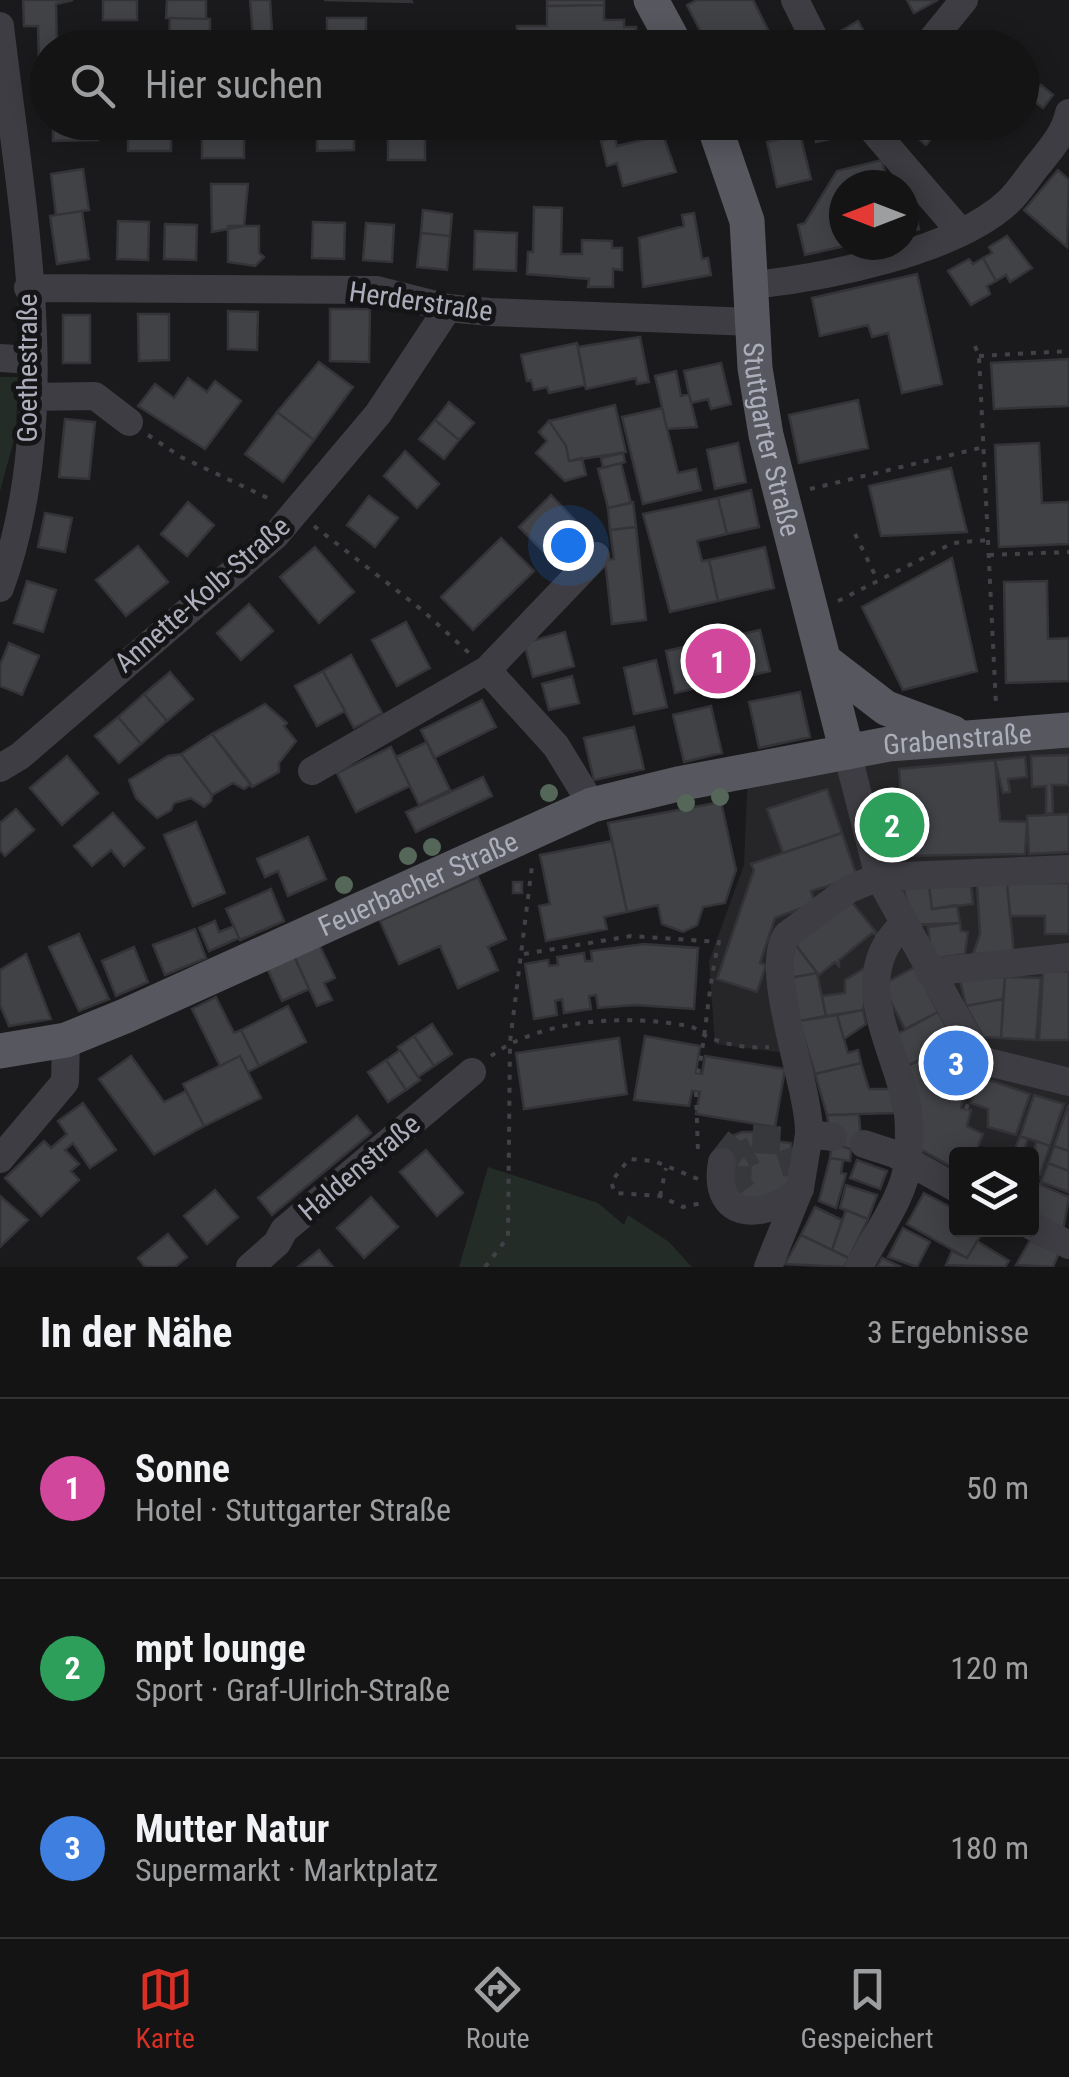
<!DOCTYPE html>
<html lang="de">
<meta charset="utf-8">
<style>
body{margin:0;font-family:"Roboto Condensed",sans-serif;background:#1d1d1e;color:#f1f3f6}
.controls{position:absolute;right:30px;bottom:30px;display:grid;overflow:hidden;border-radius:10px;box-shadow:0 5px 25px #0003}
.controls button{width:90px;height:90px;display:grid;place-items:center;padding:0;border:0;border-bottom:2px solid #333334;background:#141415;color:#f1f3f6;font:50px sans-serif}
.compass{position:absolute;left:829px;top:170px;width:90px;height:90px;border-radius:50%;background:#141415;box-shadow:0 5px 25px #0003;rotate:270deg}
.you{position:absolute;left:568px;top:545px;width:35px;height:35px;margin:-25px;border:8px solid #fff;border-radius:50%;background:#1a73e8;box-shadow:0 0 0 15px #1a73e833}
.badge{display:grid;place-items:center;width:65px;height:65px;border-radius:50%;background:#d93025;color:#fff;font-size:32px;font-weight:700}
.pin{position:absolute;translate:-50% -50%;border:5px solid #fff;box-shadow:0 2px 10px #0006}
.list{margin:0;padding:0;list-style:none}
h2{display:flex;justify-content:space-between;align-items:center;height:130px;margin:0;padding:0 40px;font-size:42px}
h2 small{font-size:32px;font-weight:400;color:#9d9ea0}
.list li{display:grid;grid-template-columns:65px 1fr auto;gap:30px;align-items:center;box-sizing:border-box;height:180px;padding:0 40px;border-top:2px solid #333334}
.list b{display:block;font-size:38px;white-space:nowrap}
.list p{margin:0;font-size:32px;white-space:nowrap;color:#9d9ea0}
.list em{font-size:32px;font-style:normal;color:#9d9ea0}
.icon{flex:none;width:55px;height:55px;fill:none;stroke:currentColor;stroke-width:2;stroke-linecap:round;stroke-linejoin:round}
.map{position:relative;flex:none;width:1069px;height:1267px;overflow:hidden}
.search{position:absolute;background:#141415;box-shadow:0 5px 25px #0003;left:30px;right:30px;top:30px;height:110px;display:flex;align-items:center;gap:25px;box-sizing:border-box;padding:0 35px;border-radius:55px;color:#9d9ea0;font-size:38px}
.sheet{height:670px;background:#141415}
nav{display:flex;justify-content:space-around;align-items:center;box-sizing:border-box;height:140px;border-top:2px solid #333334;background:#141415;font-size:28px;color:#9d9ea0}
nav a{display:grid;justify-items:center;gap:5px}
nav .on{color:#d93025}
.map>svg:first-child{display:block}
.built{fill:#262629}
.green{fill:#232c26}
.building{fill:#414246;stroke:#343438;stroke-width:2.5}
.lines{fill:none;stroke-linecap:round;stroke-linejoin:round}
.minor-tunnel{stroke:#37383c;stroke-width:28;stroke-dasharray:28 14;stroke-linecap:butt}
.path{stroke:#414248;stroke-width:4;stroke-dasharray:5 8;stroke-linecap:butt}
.minor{stroke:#3d3d43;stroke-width:28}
.major{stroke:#575760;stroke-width:35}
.tree{fill:#546759}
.labels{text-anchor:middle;stroke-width:10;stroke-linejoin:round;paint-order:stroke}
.street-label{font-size:28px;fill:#acafbb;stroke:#151517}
</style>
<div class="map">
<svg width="1069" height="1267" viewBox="0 0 1069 1267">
<rect width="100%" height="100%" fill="#1a1a1c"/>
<path class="built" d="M1069,727V1195L1032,1177V1154H998L980,1145L976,1154H956V1181L918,1159L884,1010L826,1016L817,973L790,979L793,1054L715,1044L709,961L744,865L748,772Z"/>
<path class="green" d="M0,377H18L16,433L0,491Z
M488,1167L598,1203L624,1225L628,1215L669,1242L692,1267H459Z"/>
<path class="building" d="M23,0H73L56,4L57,48H48V65H39L38,26H24Z
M103,0H137V20H103Z
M167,0H206V19L166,18Z
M250,0H270L273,47L254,48Z
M324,0H411L412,2Z
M547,0H604V5L547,6Z
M697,0H753L774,42L763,48H709L687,5Z
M907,0H938L914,13Z
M604,5V20H624V27H636V46L645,48H517V26H547V6Z
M170,18L210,19V35H230V48H169Z
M327,18H366V41L327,42Z
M858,21L873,48H844L836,34Z
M987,32L1006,48H974Z
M366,41V48H327V42Z
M1041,85L1053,95L1043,108L1030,98Z
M53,122H98V140L53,141Z
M128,122H171V151H128Z
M202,122H244V158H202Z
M317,122H354V150L317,151Z
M388,122H425V160H388Z
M529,122H587V131L529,128Z
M835,122L839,137L816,142L814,133L803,135L800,124Z
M899,122H944L926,145Z
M800,134L811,179L777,187L767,142Z
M663,135L676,172L623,186L617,163L607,166L601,141L615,137L617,146Z
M882,160L886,177L898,175L899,184H905L909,188L919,229L904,233V185H844V245H849L805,255L798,225L805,223L837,171Z
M83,169L89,210L56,215L51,174Z
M1058,170L1069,180L1067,247L1024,210Z
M211,184H248L244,226L212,232Z
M534,207L562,208L561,254H582V240L612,241V248H622V270L613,269V287H588L589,279L527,274L528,252H533Z
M423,210L452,214L450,236L421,233Z
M82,211L89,259L57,264L50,216Z
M694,213L702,259L708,258L711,275L643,287L639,238L684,226L682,215Z
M118,221L149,222L148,260L117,259Z
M313,222L345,223L344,259L312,258Z
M366,223L394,225L392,262L363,260Z
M165,224L197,225L196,260L164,259Z
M228,226H259V253L264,257L255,266L228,262Z
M475,231L517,233L516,271L474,269Z
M421,233L450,236L447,270L417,267Z
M1007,236L1032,268L1010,282L1006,275L996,281L983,258L992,253L989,247Z
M983,258L996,281L987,286L990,294L971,305L948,271L969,259L973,264Z
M917,274L942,384L902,393L888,333L872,337L868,325L820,336L812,298Z
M330,309H370L369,362L330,361Z
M228,311L258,312L257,350L228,349Z
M138,314H169V360L139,361Z
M63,315H90V363H63Z
M640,337L649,382L637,384L636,378L586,389L578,347Z
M577,343L585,385L549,393L547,387L534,390L531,380L527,381L521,355Z
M1069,359V406L994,409L991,363Z
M319,362L353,387L314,440L277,412Z
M721,363L731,404L711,409L708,399L691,403L684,371Z
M676,371L681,396L689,394L697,427L667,429L655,376Z
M188,378L207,392L215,381L241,401L205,449L138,406L155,384L174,398Z
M858,400L868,448L799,463L789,415Z
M449,402L474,423L459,440L435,420Z
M615,405L626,452L569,461L566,446L549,421Z
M662,408L678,473L696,469L701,490L643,504L622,417Z
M277,412L314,440L283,482L245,454Z
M65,419L95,422L89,479L59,477Z
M435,420L459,440L444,459L419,439Z
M549,421L566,446L569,461L582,458L586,475L565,481L536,453L547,441L539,432Z
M738,443L746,482L715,489L707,450Z
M1039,443L1042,503L1069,502V544L999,547L995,445Z
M405,451L439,484L417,508L384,476Z
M623,453L625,462L603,468L601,458Z
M621,463L631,503L608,508L598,469Z
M951,468L967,532L881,536L869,486Z
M751,490L759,527L727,534L718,498Z
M551,495L582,528L551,559L519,527Z
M369,496L398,518L375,547L347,525Z
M718,498L727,534L697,541L702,561L709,560L718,601L670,612L643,514Z
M188,502L214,525L187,556L161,534Z
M633,502L636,527L610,530L608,508Z
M45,513L72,518L65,552L38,547Z
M636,527L646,620L612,624L605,560L614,559L610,530Z
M501,538L534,571L473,630L441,597Z
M138,546L168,582L126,616L96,580Z
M315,547L354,592L319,623L280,577Z
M765,547L774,588L718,601L709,560Z
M952,558L977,671L903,690L862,607Z
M27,581L56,590L43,632L14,623Z
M1047,581L1048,639L1069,638V681L1006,683L1004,582Z
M249,604L273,631L241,660L217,633Z
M406,622L430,668L397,686L372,640Z
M760,630L770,671L675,693L666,651Z
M565,632L574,666L533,677L524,643Z
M9,643L39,656L22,695L0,686V665Z
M351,655L382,713L354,728L323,671Z
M656,660L667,707L634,714L624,668Z
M323,671L345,711L317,726L295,686Z
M170,672L193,699L167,721L144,694Z
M572,676L579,703L549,710L542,684Z
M800,692L810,737L759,748L749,702Z
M144,694L167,721L141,744L118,717Z
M482,700L496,727L434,758L421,730Z
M265,704L287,723L284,726L296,741L279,763V772L252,787L212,734Z
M711,706L722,753L684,762L673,715Z
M118,717L141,744L119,763L95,736Z
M634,727L644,769L594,780L584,738Z
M212,734L251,784L244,789L233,783L212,795L181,754Z
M427,742L450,790L419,805L396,757Z
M391,747L410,786L356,812L337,773Z
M181,754L212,795L211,801L204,807L191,798L174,803L171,810L157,818L136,798L129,780L168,756Z
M1069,755V785H1052L1053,813L1046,814V786L1032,787L1031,756Z
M67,756L98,793L62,825L30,788Z
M1025,757L1027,777L1008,779L1010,792L1003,793L995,760Z
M995,760L1000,821L1027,822L1025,854L892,856L877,800L901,798L899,769Z
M483,777L492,796L416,832L406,812Z
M827,789L842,833L783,853L767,809Z
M721,802L736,870L725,903L703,907L697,925L683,932L662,924L658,905L627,912L608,823Z
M16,809L34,830L5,856L0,850V823Z
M113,813L144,848L124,866L111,850L92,866L74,846Z
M1069,814V852L1029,854L1027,816Z
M196,822L225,893L193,906L164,835Z
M842,833L857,877L811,891L815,903L775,918L760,963L766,965L757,992L717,979L754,870L751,864Z
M308,837L326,879L288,896L278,871L265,877L257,859Z
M612,841L627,912L604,917L607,929L546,941L539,906L550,904L540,855Z
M478,877L506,939L488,947L498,970L458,988L440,946L399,964L380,921Z
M513,882H522V893H513Z
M1007,883L1014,953L973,954L980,934L977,885Z
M1007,883H1069V934H1045V916H1010Z
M903,886H929L932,909L957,905L960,923L912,925Z
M929,886H971L973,904L932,909Z
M271,889L284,921L240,940L226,909Z
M851,901L879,936L872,933L839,960V966L835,962L819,975L795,944Z
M215,921L219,932L234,926L239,938L209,951L199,928Z
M960,923L961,931L968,932L965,954L932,959L928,927Z
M195,929L206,958L165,975L153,945Z
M79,934L109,999L79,1011L49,947Z
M319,944L335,978L324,983L332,1000L317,1006L294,956Z
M644,944L698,948L694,1009L635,1005L598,1008L596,995L589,996L591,1009L564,1013L562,999L555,1001L557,1015L534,1019L525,964L548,960L549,966L558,965L557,957L584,953L585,961H592L591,951Z
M795,944L817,973L789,978Z
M134,947L148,982L116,996L102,961Z
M26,954L51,1019L9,1026L0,1005V970Z
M294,956L309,989L282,1001L267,968Z
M870,965L863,1010L826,1016L822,996L845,993V980Z
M915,967L938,1012L905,1029L882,985Z
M1043,971H1069V1040H1039Z
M817,973L826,1016L799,1021L789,978Z
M1005,977L1041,978L1036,1040L1001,1038Z
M1005,977L1003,999L966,1006L960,980Z
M216,997L234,1033L241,1030L259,1066L248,1072L240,1056L220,1066L192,1009Z
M1003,999L1001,1038L983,1037L966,1006Z
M288,1006L306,1042L259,1066L241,1030Z
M863,1010L866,1024L844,1039L837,1015Z
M938,1012L956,1044L907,1066L897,1034Z
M837,1015L848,1053L858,1050L861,1063L815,1074L799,1021Z
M432,1024L452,1054L434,1066L414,1036Z
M414,1036L434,1066L418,1077L398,1047Z
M645,1036L700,1046L696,1073L702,1074L705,1056L785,1069L775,1127L696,1114L700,1092L692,1091L689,1106L634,1100Z
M619,1038L627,1094L524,1109L516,1053Z
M956,1044L971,1089L965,1090L961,1108L971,1110L967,1126L983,1134L975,1154H956V1169L920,1149L907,1066Z
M400,1050L420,1080L406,1090L386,1060Z
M131,1056L164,1102L186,1091L204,1126L154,1154L99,1079Z
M240,1056L261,1098L204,1126L183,1084Z
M386,1060L406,1090L388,1102L368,1072Z
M861,1063L869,1089H890L895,1113L827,1115L815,1074Z
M980,1077L1030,1094L1016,1135L988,1127V1109L971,1103Z
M1034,1095L1064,1104L1050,1146L1020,1136Z
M83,1103L116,1150L90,1168L73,1143L65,1150L79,1164L71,1171L79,1180L41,1216L5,1178L44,1141L51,1148L67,1134L58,1121Z
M1068,1106H1069V1151L1054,1146Z
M827,1115H859L862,1152L832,1144Z
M357,1116L371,1133L272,1215L258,1198Z
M742,1132H773L775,1141L791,1143L792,1171L786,1189L754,1206L727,1189L714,1161L729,1137Z
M1020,1136L1028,1139L1022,1154H1013Z
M1036,1141L1050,1146L1040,1175L1032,1172Z
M832,1144L851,1149L850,1161L830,1158Z
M1054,1146L1069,1151V1171L1048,1163Z
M426,1150L463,1193L437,1216L400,1172Z
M830,1158L843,1160L841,1173L846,1174L836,1208L819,1201Z
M857,1160L887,1171L880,1189L850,1178Z
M1048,1163L1069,1171V1192L1041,1182Z
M1037,1183L1069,1197L1063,1230L1032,1216Z
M846,1185L877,1195L868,1219L840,1208Z
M215,1190L238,1217L207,1244L184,1216Z
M924,1193L956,1210V1230H984L967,1258L907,1224Z
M0,1196L28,1220L0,1247Z
M371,1197L398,1227L364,1258L337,1228Z
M815,1207L842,1220L832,1250L801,1235Z
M846,1210L868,1219L849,1258L832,1250Z
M903,1228L930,1242L917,1267L888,1257Z
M168,1234L187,1257L175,1267H145L138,1258Z
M801,1235L849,1258L844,1267L785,1264Z
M1030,1240L1059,1253L1053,1267L1016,1265Z
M977,1241L1009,1261L1005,1267L946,1265L952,1251L967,1258Z
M319,1250L333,1267H298Z
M882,1258L901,1267H877Z"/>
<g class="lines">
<path class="minor-tunnel" d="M722,1162L741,1138L787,1141L797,1173L789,1186
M743,1192L737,1184L738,1158L753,1150"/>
<path class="path" d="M975,346L979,356L996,705
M979,356L1069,351
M148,435L181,457L272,500
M810,489L984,447
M314,526L422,610L469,653
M855,534L877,579
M989,555L1069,552
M838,601L953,543L988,540
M524,954L631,936L719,942C708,986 707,1029 698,1073
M491,1056C540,1019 628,1014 688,1026C696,1027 700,1033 708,1037C727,1045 748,1049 769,1047
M696,1092L698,1152
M966,1109L974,1087
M698,1179L654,1161L629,1159L611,1182L615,1193L660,1196L683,1207L702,1203
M660,1196L666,1168
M485,1267L508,1237L510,1042L532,866"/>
<path class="minor" d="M795,0L819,48
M0,26C21,207 64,412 0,588
M925,48L964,0
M866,122L960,231
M752,285C824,278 954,252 1008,202C1019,192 1028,177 1037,166C1050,150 1065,133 1069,113
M28,288L377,290L448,308L490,312L753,322
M0,358L32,360
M31,397L95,396L129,422
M487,670L556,746L592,805
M847,752L879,877L980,1060L1069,1082
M0,768L20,756L275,536L378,414L448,308
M312,771L487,670L596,556
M929,972L1069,957
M833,1137L809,1134C810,1086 762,970 787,935L849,889L879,877L1069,869
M864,1144L895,1154L956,1188
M0,1159L65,1082L66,1040
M722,1162C711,1222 767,1221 800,1189
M1032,1226L1069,1245
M250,1267L277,1243L284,1230L472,1072
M768,1267L800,1188L809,1134
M859,1267C875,1235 904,1198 908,1162C909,1145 910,1123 907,1107C896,1048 846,976 903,925"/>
<g class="major">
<path d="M651,0L677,48"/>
<path id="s1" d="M713,122L747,221L755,368L766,435L847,752"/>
<path d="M825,661L886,708L953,733"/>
<path id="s2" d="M0,1051L66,1040L125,1016L592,805L678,784L889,744L1069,730"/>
</g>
</g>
<g class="tree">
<circle cx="549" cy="793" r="9"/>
<circle cx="720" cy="797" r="9"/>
<circle cx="686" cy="803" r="9"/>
<circle cx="432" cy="847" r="9"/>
<circle cx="408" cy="856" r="9"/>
<circle cx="344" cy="885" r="9"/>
</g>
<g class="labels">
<g class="street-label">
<text transform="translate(421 301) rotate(8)" y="10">Herderstraße</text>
<text transform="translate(27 368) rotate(-90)" y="10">Goethestraße</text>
<text dy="10" stroke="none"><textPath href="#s1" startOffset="325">Stuttgarter Straße</textPath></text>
<text transform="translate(202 594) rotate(-41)" y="10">Annette-Kolb-Straße</text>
<text dy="10" stroke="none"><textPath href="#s2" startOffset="1015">Grabenstraße</textPath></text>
<text dy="10" stroke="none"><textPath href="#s2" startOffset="452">Feuerbacher Straße</textPath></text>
<text transform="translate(359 1167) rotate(-40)" y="10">Haldenstraße</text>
</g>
</g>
</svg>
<div class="controls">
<button><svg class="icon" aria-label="layers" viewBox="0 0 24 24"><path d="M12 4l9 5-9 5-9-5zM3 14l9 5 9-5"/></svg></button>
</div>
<svg class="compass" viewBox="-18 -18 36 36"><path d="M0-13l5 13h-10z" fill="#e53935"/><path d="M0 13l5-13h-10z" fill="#9d9ea0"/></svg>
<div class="you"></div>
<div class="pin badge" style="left:718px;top:661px;background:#d1479c">1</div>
<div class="pin badge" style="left:892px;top:825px;background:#2e9e5b">2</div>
<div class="pin badge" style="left:956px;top:1063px;background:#3f7fe0">3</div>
<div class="search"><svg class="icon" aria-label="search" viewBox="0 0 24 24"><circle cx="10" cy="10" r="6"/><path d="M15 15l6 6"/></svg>Hier suchen</div>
</div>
<section class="sheet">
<h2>In der Nähe<small>3 Ergebnisse</small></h2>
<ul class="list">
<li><span class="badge" style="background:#d1479c">1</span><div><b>Sonne</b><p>Hotel · Stuttgarter Straße</p></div><em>50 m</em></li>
<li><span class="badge" style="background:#2e9e5b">2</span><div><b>mpt lounge</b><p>Sport · Graf-Ulrich-Straße</p></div><em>120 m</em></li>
<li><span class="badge" style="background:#3f7fe0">3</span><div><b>Mutter Natur</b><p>Supermarkt · Marktplatz</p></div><em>180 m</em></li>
</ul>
</section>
<nav>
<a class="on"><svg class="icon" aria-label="map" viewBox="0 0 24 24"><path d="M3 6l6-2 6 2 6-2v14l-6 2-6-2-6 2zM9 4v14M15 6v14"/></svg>Karte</a>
<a><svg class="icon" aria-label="directions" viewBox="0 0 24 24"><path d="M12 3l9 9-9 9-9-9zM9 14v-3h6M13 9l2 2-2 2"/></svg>Route</a>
<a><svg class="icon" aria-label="saved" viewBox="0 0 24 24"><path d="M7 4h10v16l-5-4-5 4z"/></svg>Gespeichert</a>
</nav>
